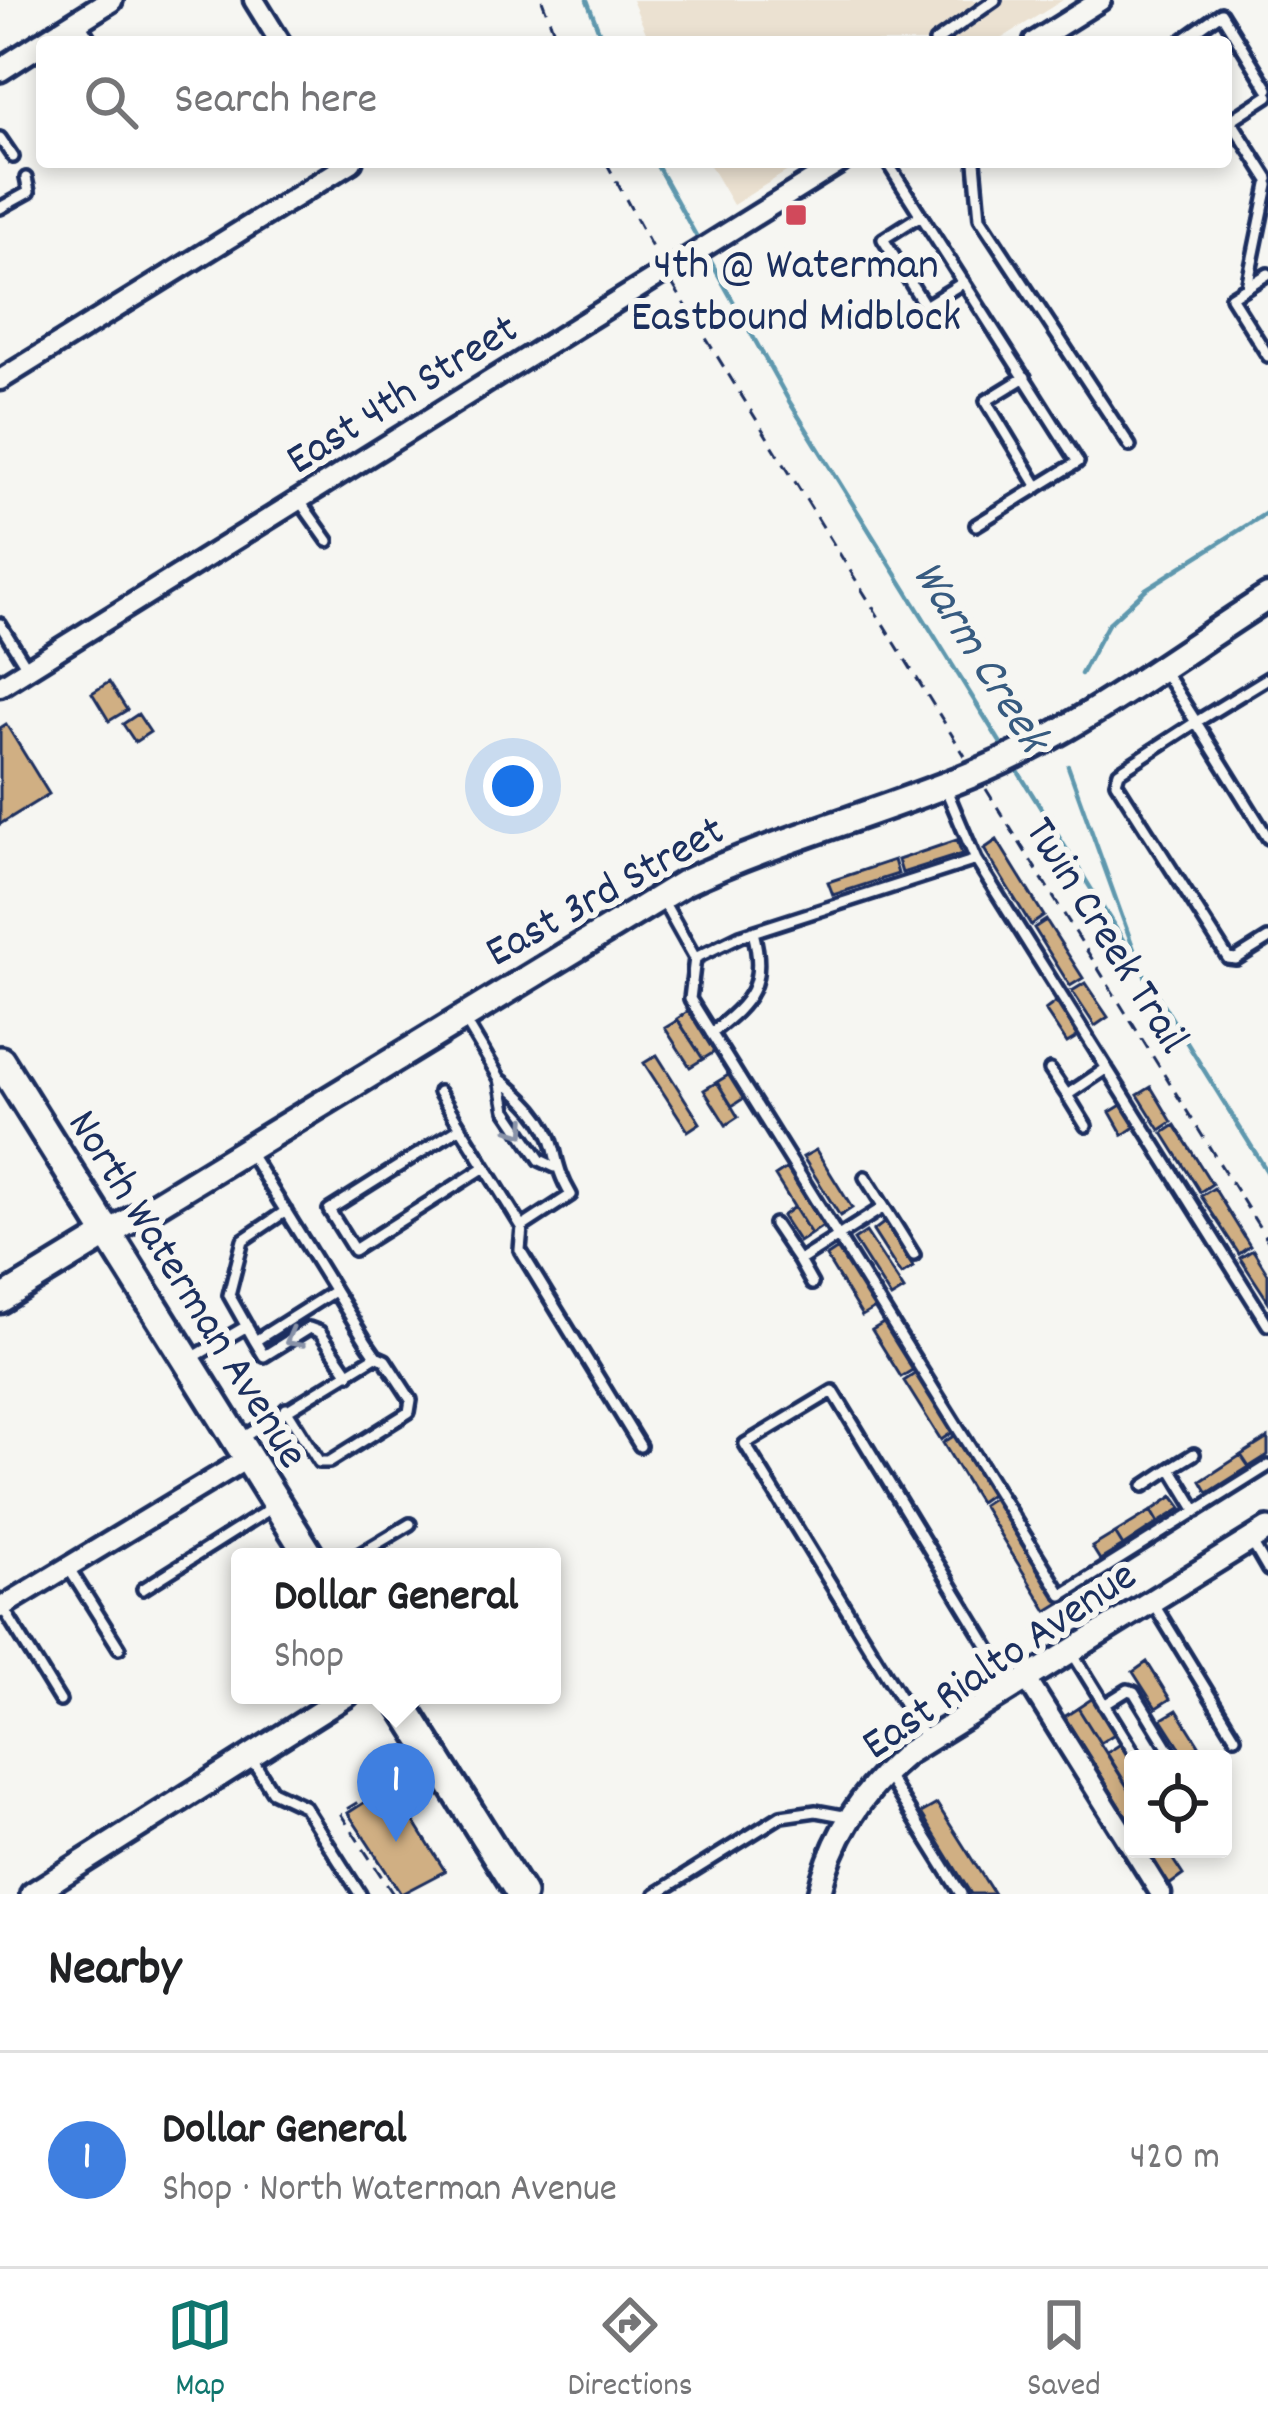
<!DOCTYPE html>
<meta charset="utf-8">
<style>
body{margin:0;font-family:Dekko,sans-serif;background:#f2f2f2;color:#202124}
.controls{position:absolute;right:36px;bottom:36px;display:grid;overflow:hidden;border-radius:12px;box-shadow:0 6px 18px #0003}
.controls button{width:108px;height:108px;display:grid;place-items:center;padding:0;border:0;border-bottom:3px solid #e0e0e0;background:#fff;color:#202124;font:60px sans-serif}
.you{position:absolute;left:513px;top:786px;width:42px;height:42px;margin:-30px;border:9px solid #fff;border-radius:50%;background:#1a73e8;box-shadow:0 0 0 18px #1a73e833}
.badge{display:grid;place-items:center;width:78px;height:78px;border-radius:50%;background:#0f766e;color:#fff;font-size:39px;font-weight:700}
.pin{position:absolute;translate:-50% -99px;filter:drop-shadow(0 3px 6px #0008)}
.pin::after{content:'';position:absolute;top:63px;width:42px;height:36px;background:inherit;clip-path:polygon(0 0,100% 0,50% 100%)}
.popup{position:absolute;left:231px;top:1548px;width:330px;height:156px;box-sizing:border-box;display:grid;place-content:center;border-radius:12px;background:#fff;filter:drop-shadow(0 3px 9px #0005);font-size:39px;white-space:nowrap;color:#757577}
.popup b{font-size:45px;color:#202124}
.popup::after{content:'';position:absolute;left:50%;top:100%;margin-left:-24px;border:24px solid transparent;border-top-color:#fff}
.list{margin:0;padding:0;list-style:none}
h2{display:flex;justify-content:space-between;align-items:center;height:156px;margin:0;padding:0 48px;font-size:51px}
h2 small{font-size:39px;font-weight:400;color:#757577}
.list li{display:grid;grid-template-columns:78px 1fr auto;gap:36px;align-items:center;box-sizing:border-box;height:216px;padding:0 48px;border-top:3px solid #e0e0e0}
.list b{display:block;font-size:45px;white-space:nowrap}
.list p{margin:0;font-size:39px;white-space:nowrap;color:#757577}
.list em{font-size:39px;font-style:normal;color:#757577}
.icon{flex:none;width:66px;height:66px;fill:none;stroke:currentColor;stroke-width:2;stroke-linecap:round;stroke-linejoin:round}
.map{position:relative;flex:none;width:1268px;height:1894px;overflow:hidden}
.search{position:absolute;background:#fff;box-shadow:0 6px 18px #0003;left:36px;right:36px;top:36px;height:132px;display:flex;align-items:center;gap:30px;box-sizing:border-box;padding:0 42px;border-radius:12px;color:#757577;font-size:45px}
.sheet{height:372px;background:#fff}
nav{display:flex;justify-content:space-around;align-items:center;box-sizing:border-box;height:168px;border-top:3px solid #e0e0e0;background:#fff;font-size:33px;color:#757577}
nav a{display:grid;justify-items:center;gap:6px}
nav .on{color:#0f766e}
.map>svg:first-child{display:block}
.built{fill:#ebe1d1}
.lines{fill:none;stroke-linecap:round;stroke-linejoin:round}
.stream{stroke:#5f98ae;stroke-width:4.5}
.building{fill:#d0af83;stroke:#1b2f5e;stroke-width:3}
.service-casing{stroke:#1b2f5e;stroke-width:18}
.minor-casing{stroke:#1b2f5e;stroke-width:27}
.tertiary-casing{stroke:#1b2f5e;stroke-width:30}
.secondary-casing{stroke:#1b2f5e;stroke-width:33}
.primary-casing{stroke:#1b2f5e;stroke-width:36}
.path{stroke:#1b2f5e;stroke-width:3;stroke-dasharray:12 9;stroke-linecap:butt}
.service{stroke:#f6f6f2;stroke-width:9}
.minor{stroke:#f6f6f2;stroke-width:18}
.tertiary{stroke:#f6f6f2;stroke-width:21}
.secondary{stroke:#f6f6f2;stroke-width:24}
.primary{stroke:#f6f6f2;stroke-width:27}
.oneway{stroke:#8892a8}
.poi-dot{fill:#d1495b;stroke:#f6f6f2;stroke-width:4.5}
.labels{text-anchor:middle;stroke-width:12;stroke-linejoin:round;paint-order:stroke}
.poi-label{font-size:45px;fill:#1b2f5e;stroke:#f6f6f2}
.street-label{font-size:45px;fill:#1b2f5e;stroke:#f6f6f2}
.water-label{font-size:48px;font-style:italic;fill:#375b80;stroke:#f6f6f2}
</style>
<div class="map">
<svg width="1268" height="1894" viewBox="0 0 1268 1894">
<rect width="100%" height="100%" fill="#f6f6f2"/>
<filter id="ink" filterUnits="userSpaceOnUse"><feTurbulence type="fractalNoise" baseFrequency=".00833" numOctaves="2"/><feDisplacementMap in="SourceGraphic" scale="24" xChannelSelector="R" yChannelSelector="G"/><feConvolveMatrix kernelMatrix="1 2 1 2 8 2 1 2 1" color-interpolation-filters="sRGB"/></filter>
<g filter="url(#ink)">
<path class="built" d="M632,0H1063L996,42H650Z
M708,162H802L733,205Z"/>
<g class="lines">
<path class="stream" d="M587,0L603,42
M655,162L699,241
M705,251L789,401L1005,750
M1081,674L1108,624L1146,589L1268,512
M1014,765L1268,1173
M1068,766L1137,958"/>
</g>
<path class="building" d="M109,682L127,710L109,721L92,693Z
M138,714L150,732L135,742L123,724Z
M6,724L49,794L0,824V728Z
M957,840L962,854L902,873L898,860Z
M997,840L1044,916L1031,925L984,849Z
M894,860L898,874L833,895L828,882Z
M1046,920L1083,978L1070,986L1034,928Z
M1085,983L1108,1017L1095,1026L1072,991Z
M1057,1001L1080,1035L1067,1043L1045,1010Z
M690,1010L716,1051L703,1059L677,1019Z
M678,1020L703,1059L690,1067L665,1028Z
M657,1055L700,1123L688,1131L644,1063Z
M730,1074L744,1098L732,1106L717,1082Z
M717,1082L738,1117L726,1125L704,1090Z
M1151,1087L1172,1122L1160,1130L1138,1095Z
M1123,1104L1136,1126L1123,1135L1110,1112Z
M1175,1125L1212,1184L1200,1192L1163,1133Z
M816,1150L852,1208L840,1216L803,1157Z
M787,1168L823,1226L811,1234L775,1176Z
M1214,1188L1250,1246L1239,1254L1201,1196Z
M794,1207L811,1234L799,1242L782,1216Z
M885,1222L913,1267L901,1275L873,1231Z
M866,1232L904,1290L891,1298L854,1240Z
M838,1249L875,1308L862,1316L826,1257Z
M1253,1250L1268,1274V1301L1240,1258Z
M885,1322L914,1369L901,1377L872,1330Z
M916,1373L953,1432L941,1440L904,1381Z
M955,1435L992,1493L979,1502L943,1443Z
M1268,1438V1455L1249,1467L1241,1455Z
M1241,1455L1249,1467L1208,1493L1201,1481Z
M1173,1496L1182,1508L1158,1523L1151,1511Z
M994,1497L1060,1603L1047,1611L982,1505Z
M1151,1511L1158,1523L1123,1546L1115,1533Z
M1115,1533L1123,1546L1100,1560L1092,1547Z
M1147,1662L1170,1699L1156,1708L1133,1672Z
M1093,1698L1116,1733L1100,1743L1078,1708Z
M1078,1708L1133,1796V1827L1064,1717Z
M1177,1710L1199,1745L1185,1755L1162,1719Z
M1122,1743L1133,1761V1786L1129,1789L1107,1753Z
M391,1785L445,1871L401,1894L348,1813Z
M937,1804L994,1894H971L921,1813Z
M1147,1849H1166L1183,1875L1169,1885Z"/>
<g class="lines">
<g class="service-casing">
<path id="service" d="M78,20L92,42
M935,42L995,0
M1180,42L1221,13L1268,89
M1226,113L1268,179
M1231,120L1268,96
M0,138L13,157
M887,162L1078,462L976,525
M975,162L980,218L1130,446
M0,208L29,192L26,178
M921,215L883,239L925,306L964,282
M1268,274L1231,297L1268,356
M1247,287L1268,185
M1025,377L986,401L1038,487
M299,500L328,541
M0,624L28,669
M1163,670L1196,722L1268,678
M945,787L976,860
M1268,838L1196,722L1119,772L1116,782L1228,958L1236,959L1268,939
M663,901L695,958L690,999L1062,1595L1268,1466
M695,958L740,936L976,860L1268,1325
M465,1020L500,1079L506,1110L540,1160L555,1167
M711,1033C751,1002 767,984 753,932
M1050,1070L1067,1095L1107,1068
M439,1092L522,1227L571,1195C561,1178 558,1167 554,1149C547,1119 523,1097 500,1079
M1067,1095L1086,1126
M461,1127L329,1210L354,1250L485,1167
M249,1152L367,1343L376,1356L385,1360L411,1400L409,1412L329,1462H319L286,1409
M865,1177L884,1207
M286,1211L243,1240L229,1295L255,1341L334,1291
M774,1224L799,1261L884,1207L914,1255
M522,1227L520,1250L640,1446
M799,1261L812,1284
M255,1341L264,1356L309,1328L320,1332L349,1374
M192,1358L247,1326
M242,1438L376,1356
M1171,1468L1194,1454
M1144,1486L1171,1468L1197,1511
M1250,1539L1268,1570
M355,1557L410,1524
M68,1567L119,1648
M143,1589L273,1507
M1153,1603L1235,1737
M3,1608L60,1701
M1073,1654L1138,1759
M1104,1705L1128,1690L1134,1692L1170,1751L1163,1759
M927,1741L745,1444L833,1391L1013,1687
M250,1756L272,1791L304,1806L360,1894
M885,1772L961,1894
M656,1894L781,1816L816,1811L849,1817"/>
</g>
<g class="minor-casing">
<path id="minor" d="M254,0L280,42
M1034,42L1101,0
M0,380L352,162
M0,686L841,162
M0,1608L248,1458
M1026,1678L1133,1849
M1133,1849L1161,1894"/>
</g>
<g class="tertiary-casing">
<path id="tertiary" d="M44,42L111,0
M0,70L42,43
M32,1894L347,1695
M819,1894C832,1836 862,1791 907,1753L1268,1529"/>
</g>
<g class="secondary-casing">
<path id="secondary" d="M0,1300L684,883C782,837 886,812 985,769C1085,726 1177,655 1268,597"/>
</g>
<g class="primary-casing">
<path id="primary" d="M0,1061L310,1557
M396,1695L521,1894"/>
</g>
<path class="path" d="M542,0L558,42
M606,162L656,255
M673,285L965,756
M986,789L1268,1241
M393,1894L340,1813L402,1775"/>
<use href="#service" class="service"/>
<use href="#minor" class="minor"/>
<use href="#tertiary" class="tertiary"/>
<use href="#secondary" class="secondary"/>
<use href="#primary" class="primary"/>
</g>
<defs><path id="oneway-chevron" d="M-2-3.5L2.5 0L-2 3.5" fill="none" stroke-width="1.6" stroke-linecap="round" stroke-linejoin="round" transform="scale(3)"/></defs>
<g class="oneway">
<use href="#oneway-chevron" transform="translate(519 1129) rotate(56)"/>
<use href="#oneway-chevron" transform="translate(293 1339) rotate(151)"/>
</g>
</g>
<rect class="poi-dot" x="784" y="203" width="24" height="24" rx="6"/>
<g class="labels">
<g class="poi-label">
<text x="796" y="277">4th @ Waterman<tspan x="796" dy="52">Eastbound Midblock</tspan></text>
</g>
<g class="street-label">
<text transform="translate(400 391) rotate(-32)" y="16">East 4th Street</text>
<text transform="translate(603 888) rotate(-29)" y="16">East 3rd Street</text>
<text transform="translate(1110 933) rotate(58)" y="16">Twin Creek Trail</text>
<text transform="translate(191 1287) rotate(58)" y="16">North Waterman Avenue</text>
<text transform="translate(997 1657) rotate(-34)" y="16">East Rialto Avenue</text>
</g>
<g class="water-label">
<text transform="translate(984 654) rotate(58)" y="17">Warm Creek</text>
</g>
</g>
</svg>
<div class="controls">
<button><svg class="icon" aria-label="locate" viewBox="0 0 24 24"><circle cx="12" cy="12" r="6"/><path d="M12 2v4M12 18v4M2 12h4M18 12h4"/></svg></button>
</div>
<div class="you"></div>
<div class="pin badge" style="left:396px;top:1842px;background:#3f7fe0">1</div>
<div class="popup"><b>Dollar General</b>Shop</div>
<div class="search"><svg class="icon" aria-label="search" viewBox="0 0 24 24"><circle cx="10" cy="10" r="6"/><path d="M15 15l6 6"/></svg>Search here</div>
</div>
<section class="sheet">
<h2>Nearby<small></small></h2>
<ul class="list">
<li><span class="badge" style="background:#3f7fe0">1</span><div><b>Dollar General</b><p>Shop · North Waterman Avenue</p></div><em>420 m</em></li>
</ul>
</section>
<nav>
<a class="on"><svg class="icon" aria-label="map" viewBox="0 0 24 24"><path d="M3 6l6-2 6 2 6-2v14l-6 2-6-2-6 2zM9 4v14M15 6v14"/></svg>Map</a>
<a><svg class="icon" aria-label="directions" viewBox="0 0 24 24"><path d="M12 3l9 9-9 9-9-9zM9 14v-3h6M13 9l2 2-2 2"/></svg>Directions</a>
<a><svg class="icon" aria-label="saved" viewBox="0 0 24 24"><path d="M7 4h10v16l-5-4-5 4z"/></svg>Saved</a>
</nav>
